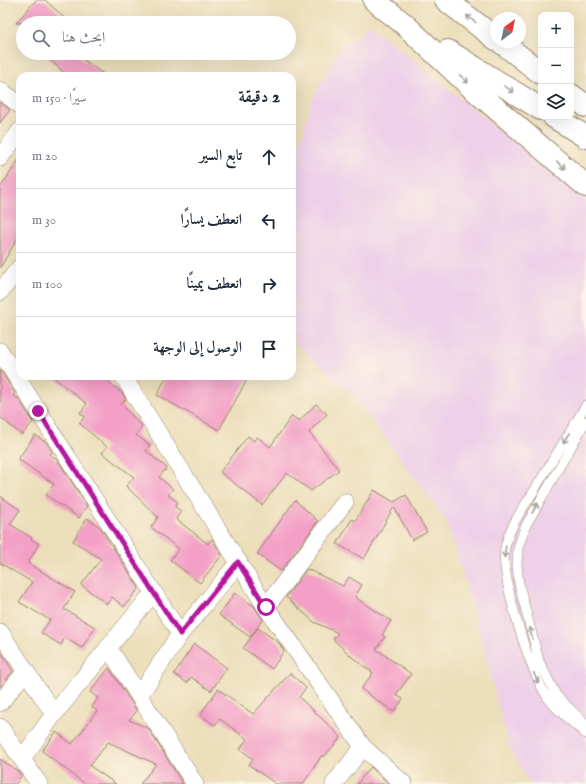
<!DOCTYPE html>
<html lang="ar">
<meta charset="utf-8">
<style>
body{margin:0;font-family:"IM FELL English",Amiri,serif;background:#f6f6f7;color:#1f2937;direction:rtl}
.controls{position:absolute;right:12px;top:12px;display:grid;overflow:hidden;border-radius:8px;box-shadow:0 4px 16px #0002}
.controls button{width:36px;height:36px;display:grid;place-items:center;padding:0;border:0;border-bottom:1px solid #e0e1e3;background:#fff;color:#1f2937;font:20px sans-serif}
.compass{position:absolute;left:490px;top:12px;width:36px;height:36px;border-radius:50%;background:#fff;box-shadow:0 4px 16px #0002;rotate:33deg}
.stop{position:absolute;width:12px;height:12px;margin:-9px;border:3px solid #b5179e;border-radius:50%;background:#fff}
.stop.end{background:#b5179e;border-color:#fff;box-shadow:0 1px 4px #0008}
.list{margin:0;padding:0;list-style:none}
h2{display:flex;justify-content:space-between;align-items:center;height:52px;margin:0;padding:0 16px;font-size:17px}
h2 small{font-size:13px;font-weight:400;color:#747a83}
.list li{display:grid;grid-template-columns:26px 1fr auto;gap:12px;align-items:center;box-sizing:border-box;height:64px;padding:0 16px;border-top:1px solid #e0e1e3}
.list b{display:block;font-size:15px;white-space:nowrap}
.list em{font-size:13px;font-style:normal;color:#747a83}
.icon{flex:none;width:22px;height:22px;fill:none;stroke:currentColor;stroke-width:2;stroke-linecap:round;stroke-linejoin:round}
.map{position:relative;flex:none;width:586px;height:784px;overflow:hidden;direction:ltr}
.search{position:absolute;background:#fff;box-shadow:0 4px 16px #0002;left:16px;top:16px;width:280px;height:44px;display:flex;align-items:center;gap:10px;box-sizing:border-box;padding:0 14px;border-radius:22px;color:#747a83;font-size:15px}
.panel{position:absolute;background:#fff;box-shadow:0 4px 16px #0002;left:16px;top:72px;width:280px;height:308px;border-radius:12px;direction:rtl}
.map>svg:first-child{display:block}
.built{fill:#eed0e8}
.building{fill:#f39fc6}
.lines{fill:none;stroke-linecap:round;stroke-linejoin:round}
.lane-casing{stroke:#94846c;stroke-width:10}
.street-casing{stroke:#94846c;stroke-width:18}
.highway-casing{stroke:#94846c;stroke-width:24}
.lane{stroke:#fff;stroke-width:9}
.street{stroke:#fff;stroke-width:17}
.highway{stroke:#fff;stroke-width:22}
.oneway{stroke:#a79f9a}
.route{stroke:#b5179e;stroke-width:5}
</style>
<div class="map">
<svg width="586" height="784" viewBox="0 0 586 784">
<rect width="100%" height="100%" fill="#fcf5e5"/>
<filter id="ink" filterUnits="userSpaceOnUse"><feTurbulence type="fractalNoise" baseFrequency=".025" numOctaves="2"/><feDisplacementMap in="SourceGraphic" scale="8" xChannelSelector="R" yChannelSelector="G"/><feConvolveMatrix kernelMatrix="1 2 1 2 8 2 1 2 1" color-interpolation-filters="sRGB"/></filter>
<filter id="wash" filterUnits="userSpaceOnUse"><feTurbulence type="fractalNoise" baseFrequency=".012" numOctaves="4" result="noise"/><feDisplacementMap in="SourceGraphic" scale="16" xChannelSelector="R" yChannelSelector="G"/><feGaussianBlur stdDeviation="0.9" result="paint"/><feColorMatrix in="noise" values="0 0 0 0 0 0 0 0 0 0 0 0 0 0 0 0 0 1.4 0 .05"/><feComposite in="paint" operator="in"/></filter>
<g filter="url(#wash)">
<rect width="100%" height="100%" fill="#ecdeba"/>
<path class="built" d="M370,25L586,201V784H530L510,749L472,606L446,520L351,393L292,340V175L312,99L340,49Z"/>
<g id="blocks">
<path class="building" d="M36,0H45L70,23H16Z
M42,53H74L106,76H68Z
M0,102L10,110L0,123Z
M20,158V234L0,268V188Z
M0,370L15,393L13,395L19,399L33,422L22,435L0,417Z
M52,376H102L122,393L126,399L121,404L142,426L136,435L150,445L146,451L167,468L159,477L173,489L168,495L178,502L175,507L181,511L176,519L208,544L212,539L222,555L200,583L170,560L179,549L151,527L158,517L126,486L134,477L102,453L107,447L79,423L85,417L80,413L87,404Z
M167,376H249L219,430L157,395Z
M316,404L327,414L309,432L339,470L311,491L287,473L262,505L220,472L248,436L254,441L257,437L270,447L292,416L299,421Z
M35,435L46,442L52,452L50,455L57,459L87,506L79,518L46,495L54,484L18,459Z
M374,490L394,502L406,495L427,532L412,540L394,507L364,559L337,544L352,519L355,521Z
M0,496L20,510L10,524L32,538L31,539L39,544L28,563L75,592L64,609L95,627L82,648L65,638L61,645L41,633L50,620L19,602L32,582L0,563Z
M295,500L318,521L281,571L257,554Z
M87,518L100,527L139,588L124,607L112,597L107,604L81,585L101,559L73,541Z
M307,569L343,586L349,577L362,585L355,597L391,621L382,635L385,637L376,649L411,674L396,695L403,699L394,712L361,689L373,673L352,657L333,639L338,633L314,622L286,597Z
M235,593L254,606L263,620L250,637L219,615Z
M258,628L279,643L284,651L272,669L243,648Z
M194,644L227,668L211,691L191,677L187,683L174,674Z
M0,650L13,671L0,687Z
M109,668L137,711L129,720L148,728L183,784H140L156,764L108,742L90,766L116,784H85L42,751L56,732L72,744L97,711L92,707L98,698L90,692Z
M290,673L306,688L299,697L341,737L324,757L322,755L303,784H276L249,765L253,759L240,749L247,739L220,719L215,725L200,715L218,689L253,714Z
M0,759L18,771L21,776L16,784H0Z
M371,767L389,784H357Z"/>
</g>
</g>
<g filter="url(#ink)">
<use href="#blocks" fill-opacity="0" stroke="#94846c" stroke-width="1"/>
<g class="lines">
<g class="lane-casing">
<path id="lane" d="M586,405C569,434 551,462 534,491C523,508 509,527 505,548C500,577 530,673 548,698C558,712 573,723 586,734
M586,421L525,527L518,548L517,565L519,584L539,661L556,695L586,724"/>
</g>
<g class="street-casing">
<path id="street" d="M0,90L20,105
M0,158L20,131
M0,292L20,267
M0,351L180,634
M123,376L266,607L363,747L404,784
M266,607L345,502
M0,632L54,714
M108,647L195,784
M139,696L180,634L239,562
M0,703L26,671
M0,727L39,784
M22,759L54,714L153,593
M334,784L363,747"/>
</g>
<g class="highway-casing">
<path id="highway" d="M374,0L404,24L470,86L586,186
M446,0L496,39
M501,42L541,73
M448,51L541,109
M571,95L586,106
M554,117L586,137"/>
</g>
<use href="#lane" class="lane"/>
<use href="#street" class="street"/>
<use href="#highway" class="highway"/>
</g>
<defs><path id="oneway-shaft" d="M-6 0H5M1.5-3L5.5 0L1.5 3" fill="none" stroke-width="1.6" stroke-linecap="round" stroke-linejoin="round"/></defs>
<g class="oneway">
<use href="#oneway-shaft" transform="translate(471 19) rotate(-142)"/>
<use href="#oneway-shaft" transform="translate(464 79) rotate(43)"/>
<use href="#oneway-shaft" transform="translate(509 89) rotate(32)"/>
<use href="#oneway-shaft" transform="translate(561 165) rotate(41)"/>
<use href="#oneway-shaft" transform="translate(566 438) rotate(122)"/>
<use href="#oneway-shaft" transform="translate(535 508) rotate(-61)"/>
<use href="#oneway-shaft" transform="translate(505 552) rotate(97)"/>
<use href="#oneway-shaft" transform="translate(531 633) rotate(-104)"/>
<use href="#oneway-shaft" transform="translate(536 678) rotate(66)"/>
</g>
</g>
<g class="lines" filter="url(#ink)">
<path class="route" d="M38,411L180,634L238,562L266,607"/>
</g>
</svg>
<div class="controls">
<button>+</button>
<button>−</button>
<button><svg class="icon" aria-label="layers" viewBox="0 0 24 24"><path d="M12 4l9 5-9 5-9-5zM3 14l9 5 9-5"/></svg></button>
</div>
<svg class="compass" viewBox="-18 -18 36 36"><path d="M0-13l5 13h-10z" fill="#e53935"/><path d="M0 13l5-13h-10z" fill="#747a83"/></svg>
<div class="stop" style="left:266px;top:607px"></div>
<div class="stop end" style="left:38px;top:411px"></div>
<div class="search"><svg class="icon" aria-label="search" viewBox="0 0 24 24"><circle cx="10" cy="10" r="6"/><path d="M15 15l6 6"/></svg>ابحث هنا</div>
<section class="panel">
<h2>2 دقيقة<small>سيرًا · 150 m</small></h2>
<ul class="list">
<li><svg class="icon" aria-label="ahead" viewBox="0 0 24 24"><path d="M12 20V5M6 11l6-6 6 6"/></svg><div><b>تابع السير</b></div><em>20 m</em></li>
<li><svg class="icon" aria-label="left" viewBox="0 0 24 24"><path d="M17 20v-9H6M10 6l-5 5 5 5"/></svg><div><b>انعطف يسارًا</b></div><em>30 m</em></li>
<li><svg class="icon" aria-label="right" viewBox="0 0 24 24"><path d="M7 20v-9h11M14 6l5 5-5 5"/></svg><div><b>انعطف يمينًا</b></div><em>100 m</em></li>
<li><svg class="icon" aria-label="arrive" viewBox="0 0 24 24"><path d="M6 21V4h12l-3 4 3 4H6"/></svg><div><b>الوصول إلى الوجهة</b></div></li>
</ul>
</section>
</div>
